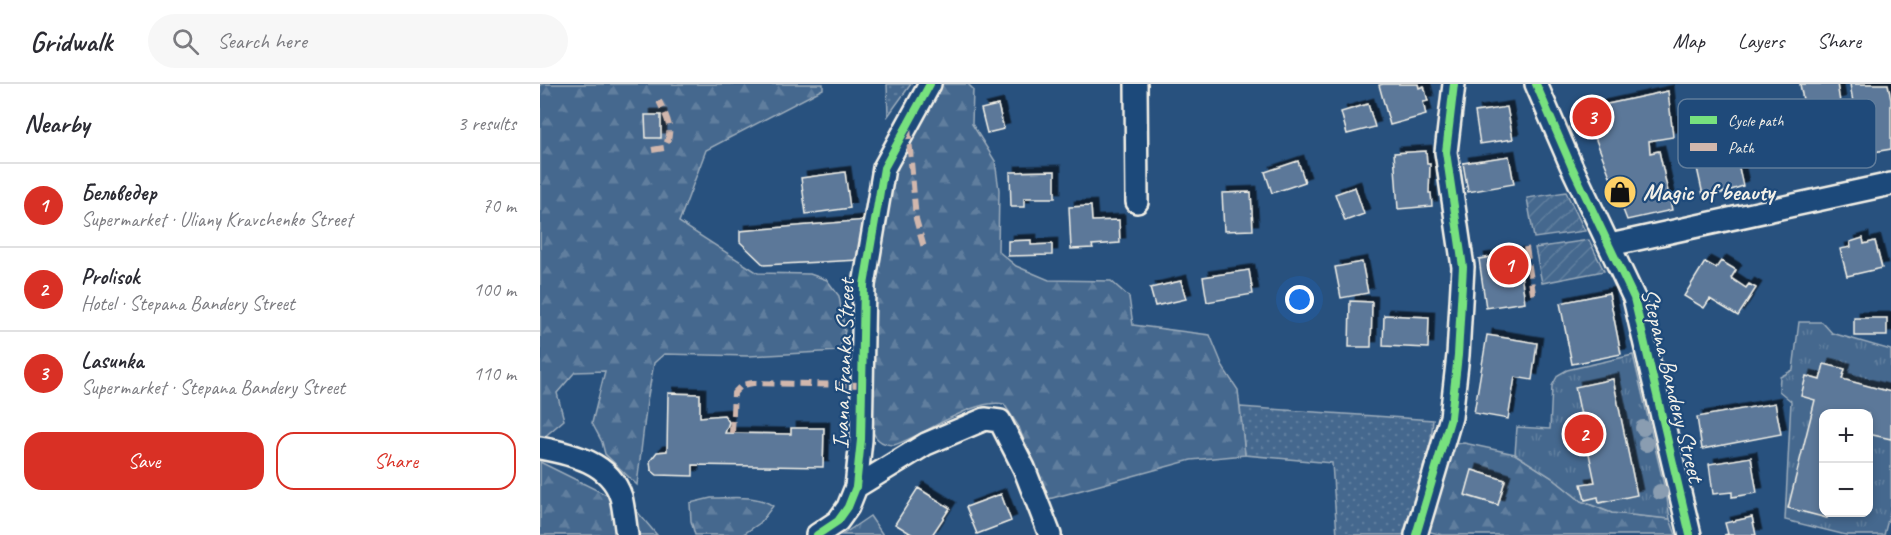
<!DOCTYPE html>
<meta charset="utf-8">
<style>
body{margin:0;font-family:Caveat,sans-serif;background:#f7f7f7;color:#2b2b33}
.controls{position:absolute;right:18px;bottom:18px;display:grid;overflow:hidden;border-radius:12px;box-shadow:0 3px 9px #0003}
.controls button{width:54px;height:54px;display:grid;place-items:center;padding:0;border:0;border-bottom:2px solid #e1e1e2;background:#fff;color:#2b2b33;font:30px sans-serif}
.you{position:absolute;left:760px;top:216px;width:21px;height:21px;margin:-15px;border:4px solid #fff;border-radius:50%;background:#1a73e8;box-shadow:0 0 0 9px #1a73e833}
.badge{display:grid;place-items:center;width:39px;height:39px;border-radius:50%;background:#d93025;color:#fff;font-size:20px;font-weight:700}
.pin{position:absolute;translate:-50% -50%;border:3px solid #fff;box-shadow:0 2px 6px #0006}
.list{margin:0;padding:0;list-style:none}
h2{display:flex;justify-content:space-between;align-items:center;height:78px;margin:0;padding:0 24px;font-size:26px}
h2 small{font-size:20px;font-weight:400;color:#7c7c81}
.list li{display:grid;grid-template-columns:39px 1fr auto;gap:18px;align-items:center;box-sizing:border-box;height:84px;padding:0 24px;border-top:2px solid #e1e1e2}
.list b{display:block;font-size:22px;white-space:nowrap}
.list p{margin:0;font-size:20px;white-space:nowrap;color:#7c7c81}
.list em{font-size:20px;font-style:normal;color:#7c7c81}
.actions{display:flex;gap:12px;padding:18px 24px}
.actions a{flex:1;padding:14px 0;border:2px solid #d93025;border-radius:18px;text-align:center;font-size:21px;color:#d93025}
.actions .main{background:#d93025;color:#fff}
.icon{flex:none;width:33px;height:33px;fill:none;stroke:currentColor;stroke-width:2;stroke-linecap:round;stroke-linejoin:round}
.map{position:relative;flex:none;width:1351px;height:451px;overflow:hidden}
header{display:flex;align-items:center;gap:36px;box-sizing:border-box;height:84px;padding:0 30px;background:#fff;border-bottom:2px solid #e1e1e2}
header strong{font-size:28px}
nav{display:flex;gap:33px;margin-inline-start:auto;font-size:21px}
.search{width:420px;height:54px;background:#f7f7f7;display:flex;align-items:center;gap:15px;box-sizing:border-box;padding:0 21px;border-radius:33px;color:#7c7c81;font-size:22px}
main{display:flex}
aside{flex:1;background:#fff}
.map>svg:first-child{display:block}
.grass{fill:url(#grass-dots);stroke:#9cacbb;stroke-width:1.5}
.forest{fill:url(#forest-firs);stroke:#9cacbb;stroke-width:1.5;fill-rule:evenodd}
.park{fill:url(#park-tufts);stroke:#9cacbb;stroke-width:1.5;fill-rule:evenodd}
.garden{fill:url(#garden-furrows);stroke:#9cacbb;stroke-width:1.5}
.building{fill:#5b7899;stroke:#f4f1e8;stroke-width:1.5;filter:url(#shadow)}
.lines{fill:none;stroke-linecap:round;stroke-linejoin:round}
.minor-casing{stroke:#f4f1e8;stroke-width:26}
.minor{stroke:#1f4a7a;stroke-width:21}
.quiet{stroke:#d1b7ad;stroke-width:6;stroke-dasharray:12 6;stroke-linecap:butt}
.cycleway-casing{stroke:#1f4a7a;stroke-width:11}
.cycleway{stroke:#77e17e;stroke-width:8}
.tree{fill:#8a9db1}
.labels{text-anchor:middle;stroke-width:4.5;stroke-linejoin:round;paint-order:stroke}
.poi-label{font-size:24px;font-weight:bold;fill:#f4f1e8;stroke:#1f4a7a;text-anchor:start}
.street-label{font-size:24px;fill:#f4f1e8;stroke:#1f4a7a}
.key{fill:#1f4a7a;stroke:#5f7c9b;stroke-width:1.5}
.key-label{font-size:16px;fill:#f4f1e8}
</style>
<header>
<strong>Gridwalk</strong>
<div class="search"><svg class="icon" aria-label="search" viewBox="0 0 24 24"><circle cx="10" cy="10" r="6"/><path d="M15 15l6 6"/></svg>Search here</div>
<nav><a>Map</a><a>Layers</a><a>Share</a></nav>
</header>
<main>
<aside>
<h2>Nearby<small>3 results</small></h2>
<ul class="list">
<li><span class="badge">1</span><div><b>Бельведер</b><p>Supermarket · Uliany Kravchenko Street</p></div><em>70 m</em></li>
<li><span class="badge">2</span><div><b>Prolisok</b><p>Hotel · Stepana Bandery Street</p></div><em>100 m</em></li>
<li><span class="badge">3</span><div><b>Lasunka</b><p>Supermarket · Stepana Bandery Street</p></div><em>110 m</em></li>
</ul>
<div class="actions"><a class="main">Save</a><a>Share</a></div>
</aside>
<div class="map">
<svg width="1351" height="451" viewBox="0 0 1351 451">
<defs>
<pattern id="grass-dots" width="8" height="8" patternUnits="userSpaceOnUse" patternTransform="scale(1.5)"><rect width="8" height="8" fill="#45688e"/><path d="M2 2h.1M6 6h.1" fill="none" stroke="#607e9e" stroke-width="1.8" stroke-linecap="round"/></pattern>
<pattern id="forest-firs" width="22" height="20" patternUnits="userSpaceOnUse" patternTransform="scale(1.5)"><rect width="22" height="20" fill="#45688e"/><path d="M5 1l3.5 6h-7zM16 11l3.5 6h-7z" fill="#607e9e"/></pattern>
<pattern id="park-tufts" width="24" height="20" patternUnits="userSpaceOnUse" patternTransform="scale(1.5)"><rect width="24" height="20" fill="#45688e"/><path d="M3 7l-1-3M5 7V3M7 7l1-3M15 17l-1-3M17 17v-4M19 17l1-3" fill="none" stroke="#607e9e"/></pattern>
<pattern id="garden-furrows" width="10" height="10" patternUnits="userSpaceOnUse" patternTransform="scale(1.5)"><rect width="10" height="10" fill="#45688e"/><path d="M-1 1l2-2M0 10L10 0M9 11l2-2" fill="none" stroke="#607e9e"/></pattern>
<filter id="shadow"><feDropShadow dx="5.5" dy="-5.5" stdDeviation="0" flood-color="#0009"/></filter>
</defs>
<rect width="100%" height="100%" fill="#28517e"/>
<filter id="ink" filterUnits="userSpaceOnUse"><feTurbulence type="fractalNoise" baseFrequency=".0167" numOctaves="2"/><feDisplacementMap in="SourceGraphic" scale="12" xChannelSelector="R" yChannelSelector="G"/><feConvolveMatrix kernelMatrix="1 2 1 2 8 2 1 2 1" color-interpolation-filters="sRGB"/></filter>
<g filter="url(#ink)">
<path class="grass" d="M347,0H371L348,32Z
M700,323L893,336L891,356L863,451H797L792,379L705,371Z"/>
<path class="forest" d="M0,0H283V5L166,66L139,138L218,189L270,190L287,196L299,212L305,247L299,267L209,272L124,270L114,279L107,317L97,401L65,370L62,358L52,339L65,287L35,288L17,309L24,336L3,354H0Z
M403,0H428L433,5L432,40L455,77L459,106L458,167L476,182L509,196L571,197L589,213L593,241L670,251L684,285L698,306L705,371L651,376L505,416L479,343L464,320C435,313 383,352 354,361C340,361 333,354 331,340V204L352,89L395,7Z
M924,359L975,370L1011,393L1041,417L1072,429L1130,435L1136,451H902L887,447L914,360ZM933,386L965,396L958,421L926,412Z
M0,378L95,425L117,451H0Z
M171,414C191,414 216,410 233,422L220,439L202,451H155L151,437L150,419Z"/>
<path class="park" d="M1259,238H1282L1292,249L1351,266V424L1344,451H1306L1245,436L1251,317L1239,307L1240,293L1253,286ZM1284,330H1328V428H1284Z
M1093,271L1127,414L1130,435L1072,429L1041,417L1011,393L975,370L977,343L1010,345L1012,302L1018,291L1027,286Z
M330,432L343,451H302Z"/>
<path class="garden" d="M1026,108L1045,147L994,154L987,114Z
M1049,156L1064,187L1002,199L995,164Z"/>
<path class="building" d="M843,0H878L879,4L884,2L888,17L883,18L886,31L850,41L839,1Z
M1260,0H1297L1300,18L1291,20L1293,32L1267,37Z
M1310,0H1348L1351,16V65L1316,71L1309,31L1315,30Z
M1128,7L1133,53L1109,57L1110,69L1119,67L1132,126L1087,136L1044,25Z
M828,20L835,43L807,50L801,28Z
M458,21L464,45L447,49L441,25Z
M967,23L973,55L940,60L935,28Z
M105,31H121V54H106Z
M886,67L887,80H890L889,109H891L892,122L858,125L854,69Z
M969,72L974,100L928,108L923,79Z
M1197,75L1203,102L1176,111L1175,108L1163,111L1157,84Z
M758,77L765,98L732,109L725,88Z
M515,87V114H484V123H471L470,88Z
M305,88L310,124L266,130L261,94Z
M815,103L824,130L805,137L795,110Z
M711,108L713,146L684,147L682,109Z
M551,122L552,137L579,136L580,159L552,161L553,164L531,165L529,123Z
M326,136L319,176L224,181L200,158V147Z
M1323,154L1324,160L1335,157L1342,184L1307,192L1300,165L1311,163L1310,158Z
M491,156V161L512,160V171L468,172V157Z
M978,169L985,218L946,224L939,175Z
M1181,177L1196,186L1191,194L1206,204L1209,200L1216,204L1198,232L1170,215L1164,224L1144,212L1165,178L1176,184Z
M822,178L828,209L801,214L795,183Z
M709,186L713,210L667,218L663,193Z
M641,197L646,215L615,222L610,204Z
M1069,209L1081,270L1032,280L1020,219Z
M810,217L832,218L831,263H809Z
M844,231L889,233L888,264L843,262Z
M1314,234H1347V252H1314Z
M947,251L997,259L992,296L975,293L968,335L934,329Z
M1284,280L1305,285L1302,295L1351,308V355L1328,350V330H1284V428H1289L1287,434L1248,424L1275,316L1261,312L1266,292L1280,296Z
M1073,295L1097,411L1059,419L1058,413L1045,416L1041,400L1055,398L1035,303Z
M128,309L160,310V333L184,331L189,338L185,349L251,350V344H284L283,383L153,381V392L117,391L111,386L110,377L117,368L127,367Z
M1235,319L1241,350L1162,365L1157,333Z
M1211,373L1217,409L1192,413V408L1173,410L1169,380Z
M932,386L965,396L958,421L925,411Z
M378,404L410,424L392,451H373L355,440Z
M461,410L471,437L437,450L426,423Z
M1212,433L1216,451H1184L1188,450L1185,439Z"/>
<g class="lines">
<g class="minor-casing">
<path id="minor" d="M596,0L597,118
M996,0L1031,81L1094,214L1150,451
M1070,161L1351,100
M0,364C32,370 70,378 81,413C84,425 85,439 87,451
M316,403L386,360L445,335L460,337L484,384L510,451
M277,451L298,437L308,423L316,403L321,356L324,201L344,84L390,0
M876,451L911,333L918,271L923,183L906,68L914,0"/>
</g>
<use href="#minor" class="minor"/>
<path class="quiet" d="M368,43L376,135L384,164
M112,66L124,64C135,46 127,34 119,17
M986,163L994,216
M192,349L194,309L202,301L213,299L322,301"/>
<g class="cycleway-casing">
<path id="cycleway" d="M996,0L1031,81L1094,214L1150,451
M277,451L298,437L308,423L316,403L321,356L324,201L344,84L390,0
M876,451L911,333L918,271L923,183L906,68L914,0"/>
</g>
<use href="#cycleway" class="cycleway"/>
</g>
<g class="tree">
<circle cx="1103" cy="344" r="8"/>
<circle cx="1106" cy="360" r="8"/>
<circle cx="1120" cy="408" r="8"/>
</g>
</g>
<defs>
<g id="shop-disc" transform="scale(1.725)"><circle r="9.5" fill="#ffd166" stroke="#1f4a7a"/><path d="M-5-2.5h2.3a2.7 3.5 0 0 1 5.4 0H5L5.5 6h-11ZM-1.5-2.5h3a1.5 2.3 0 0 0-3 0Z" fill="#111"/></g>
</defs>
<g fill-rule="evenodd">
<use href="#shop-disc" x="1080" y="108"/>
</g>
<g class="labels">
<g class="poi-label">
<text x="1103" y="116">Magic of beauty</text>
</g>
<g class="street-label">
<text transform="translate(303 280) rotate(-88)" y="8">Ivana Franka Street</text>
<text transform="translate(1133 301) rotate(76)" y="8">Stepana Bandery Street</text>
</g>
</g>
<rect x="1138" y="15" width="198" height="69" rx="9" class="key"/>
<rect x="1150" y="32" width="27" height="8" fill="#77e17e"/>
<rect x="1150" y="59" width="27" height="8" fill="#d1b7ad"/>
<g class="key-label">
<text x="1188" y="42">Cycle path</text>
<text x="1188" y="69">Path</text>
</g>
</svg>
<div class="controls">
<button>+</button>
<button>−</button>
</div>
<div class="you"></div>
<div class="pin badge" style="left:969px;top:181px">1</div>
<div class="pin badge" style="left:1044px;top:350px">2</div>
<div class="pin badge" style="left:1052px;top:33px">3</div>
</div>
</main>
